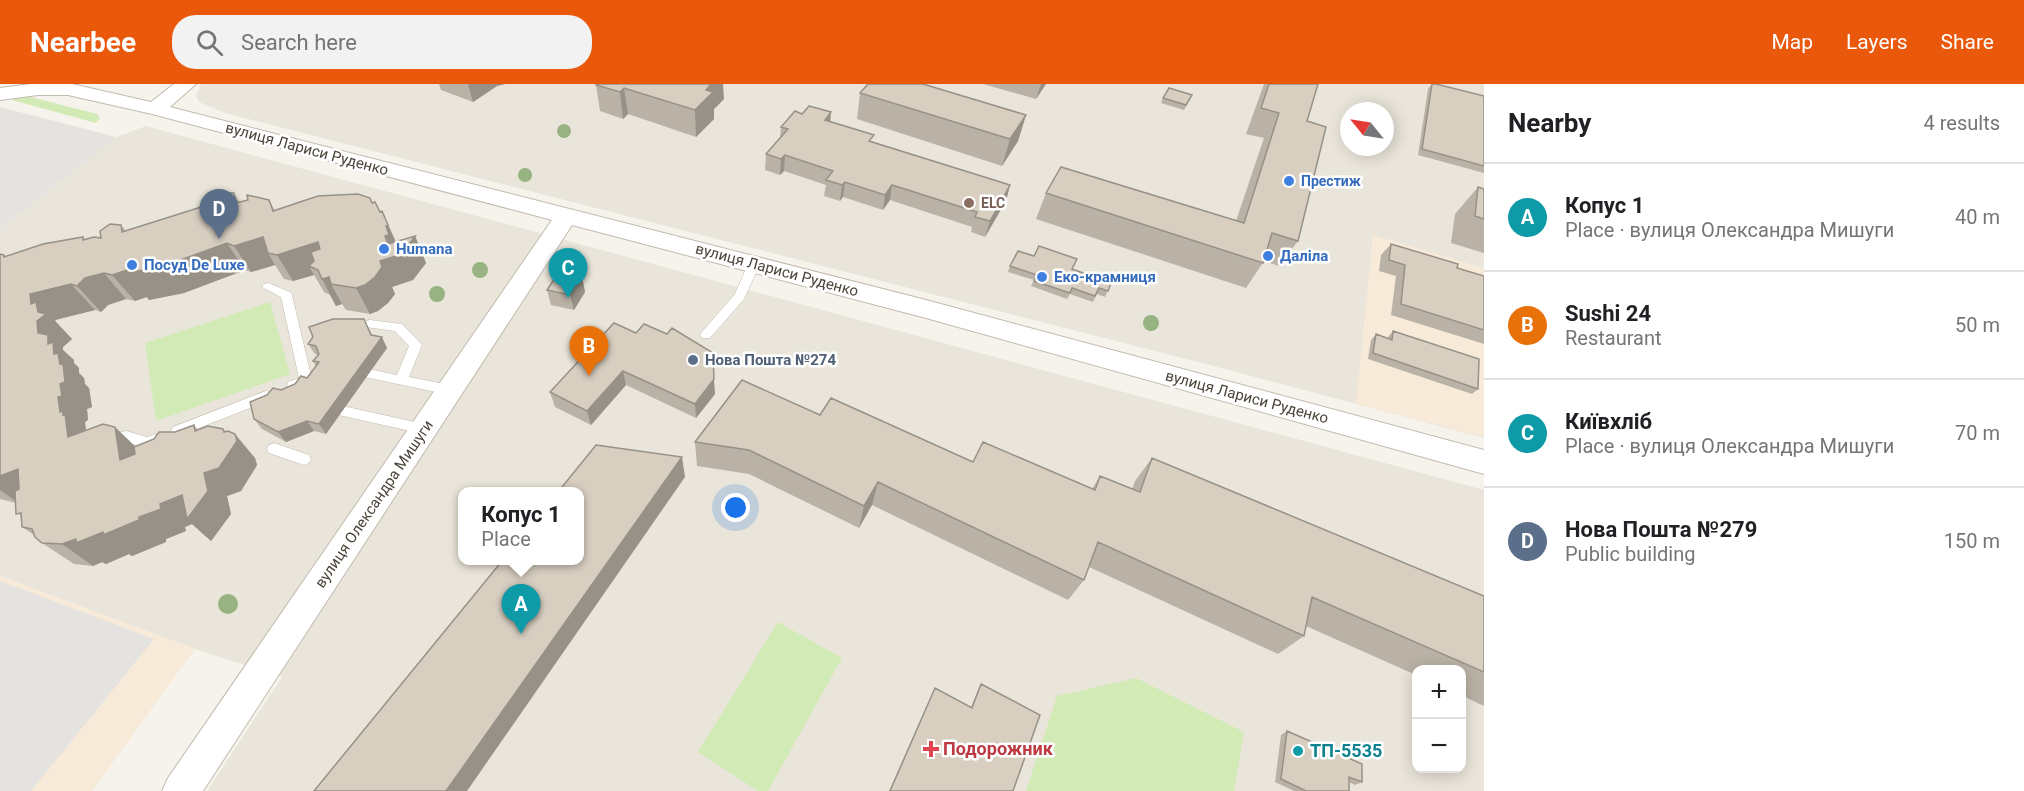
<!DOCTYPE html>
<meta charset="utf-8">
<style>
body{margin:0;font-family:Roboto,sans-serif;background:#f2f2f2;color:#202124}
.controls{position:absolute;right:18px;bottom:18px;display:grid;overflow:hidden;border-radius:12px;box-shadow:0 3px 15px #0003}
.controls button{width:54px;height:54px;display:grid;place-items:center;padding:0;border:0;border-bottom:2px solid #e0e0e0;background:#fff;color:#202124;font:30px sans-serif}
.compass{position:absolute;left:1340px;top:18px;width:54px;height:54px;border-radius:50%;background:#fff;box-shadow:0 3px 15px #0003;rotate:300deg}
.you{position:absolute;left:736px;top:424px;width:21px;height:21px;margin:-15px;border:4px solid #fff;border-radius:50%;background:#1a73e8;box-shadow:0 0 0 9px #1a73e833}
.badge{display:grid;place-items:center;width:39px;height:39px;border-radius:50%;background:#ea580c;color:#fff;font-size:20px;font-weight:700}
.pin{position:absolute;translate:-50% -50px;filter:drop-shadow(0 2px 3px #0008)}
.pin::after{content:'';position:absolute;top:32px;width:21px;height:18px;background:inherit;clip-path:polygon(0 0,100% 0,50% 100%)}
.popup{position:absolute;left:458px;top:403px;width:126px;height:78px;box-sizing:border-box;display:grid;place-content:center;border-radius:12px;background:#fff;filter:drop-shadow(0 2px 4px #0005);font-size:20px;white-space:nowrap;color:#757577}
.popup b{font-size:22px;color:#202124}
.popup::after{content:'';position:absolute;left:50%;top:100%;margin-left:-12px;border:12px solid transparent;border-top-color:#fff}
.list{margin:0;padding:0;list-style:none}
h2{display:flex;justify-content:space-between;align-items:center;height:78px;margin:0;padding:0 24px;font-size:26px}
h2 small{font-size:20px;font-weight:400;color:#757577}
.list li{display:grid;grid-template-columns:39px 1fr auto;gap:18px;align-items:center;box-sizing:border-box;height:108px;padding:0 24px;border-top:2px solid #e0e0e0}
.list b{display:block;font-size:22px;white-space:nowrap}
.list p{margin:0;font-size:20px;white-space:nowrap;color:#757577}
.list em{font-size:20px;font-style:normal;color:#757577}
.icon{flex:none;width:33px;height:33px;fill:none;stroke:currentColor;stroke-width:2;stroke-linecap:round;stroke-linejoin:round}
.map{position:relative;flex:none;width:1484px;height:707px;overflow:hidden}
header{display:flex;align-items:center;gap:36px;box-sizing:border-box;height:84px;padding:0 30px;background:#ea580c;color:#fff}
header strong{font-size:28px}
nav{display:flex;gap:33px;margin-inline-start:auto;font-size:21px}
.search{width:420px;height:54px;background:#f2f2f2;display:flex;align-items:center;gap:15px;box-sizing:border-box;padding:0 21px;border-radius:24px;color:#757577;font-size:22px}
main{display:flex}
aside{flex:1;background:#fff}
.map>svg:first-child{display:block}
.residential{fill:#eae5da;fill-rule:evenodd}
.commercial{fill:#f7ead8}
.green{fill:#d2eab5}
.parking{fill:#e5e3e0}
.lines{fill:none;stroke-linecap:round;stroke-linejoin:round}
.lane-casing{stroke:#c2bbae;stroke-width:1}
.street-casing{stroke:#c2bbae;stroke-width:2}
.lane{fill:#fff;fill-rule:evenodd}
.street{fill:#fff;fill-rule:evenodd}
.tree{fill:#97b381}
.wall{fill:#bab2a6}
.shaded-wall{fill:#979187}
.building{fill:#d8cfc1;stroke:#979187;stroke-width:1.5}
.shop-dot{fill:#3f7fe0;stroke:#fff;stroke-width:2}
.education-dot{fill:#8d6e63;stroke:#fff;stroke-width:2}
.service-dot{fill:#5c6f8a;stroke:#fff;stroke-width:2}
.health-dot{fill:#e0444e;stroke:#fff;stroke-width:2}
.culture-dot{fill:#0f9aa8;stroke:#fff;stroke-width:2}
.labels{text-anchor:middle;stroke-width:5;stroke-linejoin:round;paint-order:stroke}
.far-shop-label{font-size:14px;font-weight:bold;fill:#366cbe;stroke:#fff;text-anchor:start}
.far-education-label{font-size:14px;font-weight:bold;fill:#785e54;stroke:#fff;text-anchor:start}
.street-label{font-size:15px;fill:#4b4439;stroke:#fff}
.shop-label{font-size:15px;font-weight:bold;fill:#366cbe;stroke:#fff;text-anchor:start}
.service-label{font-size:15px;font-weight:bold;fill:#4e5e75;stroke:#fff;text-anchor:start}
.near-health-label{font-size:18px;font-weight:bold;fill:#be3a42;stroke:#fff;text-anchor:start}
.near-culture-label{font-size:18px;font-weight:bold;fill:#0d838f;stroke:#fff;text-anchor:start}
</style>
<header>
<strong>Nearbee</strong>
<div class="search"><svg class="icon" aria-label="search" viewBox="0 0 24 24"><circle cx="10" cy="10" r="6"/><path d="M15 15l6 6"/></svg>Search here</div>
<nav><a>Map</a><a>Layers</a><a>Share</a></nav>
</header>
<main>
<div class="map">
<svg width="1484" height="707" viewBox="0 0 1484 707">
<rect width="100%" height="100%" fill="#f6f3ec"/>
<path class="residential" d="M201,0H1484V354L1202,279L225,29L199,18L196,12ZM1349,27H1385V63H1349Z
M146,42L1484,406V707H207L282,593L195,565L0,492V145L116,53ZM462,408H580V476H462ZM1416,586H1462V684H1416Z"/>
<path class="commercial" d="M1373,151L1484,184V353L1356,320Z
M0,492L195,565L92,707H0Z"/>
<path class="green" d="M19,10L97,30L100,34L96,39L12,16Z
M270,218L290,290L156,337L145,259Z
M778,538L842,574L768,707H758L698,668Z
M1136,594L1244,648L1234,707H1026L1057,612Z"/>
<path class="parking" d="M0,23L116,53L0,145Z
M0,497L154,555L31,707H0Z"/>
<g class="lines">
<g class="lane-casing">
<path id="lane" d="M754,176L760,180L744,215L710,254H702L700,251L702,248L735,210L748,180Z
M268,199L290,208L292,211L312,296L311,299L293,307L287,302L288,298L299,294L281,213L262,203L264,200Z
M370,236L402,240L422,261L409,293L455,302L456,306L455,310L450,311L365,293L363,290L369,285L397,291L409,262L395,247L366,243L364,240L366,237Z
M266,307L271,308L272,312L271,316L178,352L173,351L171,347L173,343Z
M343,322L424,340L429,341L431,345L429,349L424,350L343,332L338,331L336,327L338,323Z
M126,347L147,353L160,349L165,350L167,354L165,358L148,365L121,356L119,352L121,348Z
M274,359L309,371L311,375L309,379L304,381L269,369L267,365L269,361Z"/>
</g>
<g class="street-casing">
<path id="street" d="M31,0H72L151,18L174,0H196L170,23L926,216L1484,366V390L926,234L572,141L203,707H162L168,694L552,136L152,30L68,11H38L0,16V4Z"/>
</g>
<use href="#lane" class="lane"/>
<use href="#street" class="street"/>
</g>
<g class="tree">
<circle cx="564" cy="47" r="7"/>
<circle cx="525" cy="91" r="7"/>
<circle cx="480" cy="186" r="8"/>
<circle cx="437" cy="210" r="8"/>
<circle cx="1151" cy="239" r="8"/>
<circle cx="228" cy="520" r="10"/>
</g>
<path class="wall" d="M439,0H505L497,2L473,18L441,6Z
M983,0H1046L1036,15Z
M1264,0H1318L1307,37L1298,157L1279,182L1264,177L1246,204L1036,135L1046,109L1236,137L1264,54L1246,50Z
M1432,0L1484,12V89L1418,71L1428,5Z
M596,1L724,15L714,25V35L696,53L628,30L623,35L600,27Z
M860,9L1026,31L1018,57L1002,82L857,35Z
M1192,11L1184,26L1161,19L1163,14Z
M802,30L831,38L873,58L1010,101L1006,117L985,153L971,148L972,143L890,116L883,126L843,113L840,117L824,112L826,101L784,87L780,91L765,86L766,70L780,54L781,43Z
M1478,103L1484,105V169L1451,159L1455,130Z
M234,109L239,118L269,116L275,127L372,119L380,128L396,158L415,152L426,179L413,196L392,203L395,210L388,219L378,227L370,230L346,226L342,220L336,222L330,211L324,208L314,191L293,197L284,195L275,181L251,188L245,186L184,209L149,216L147,213L135,217L126,215L108,221L101,228L95,226L55,236L56,238L72,255L63,263V266L74,276V279L79,284V289L84,294L85,300L89,304L92,323L87,325L88,336L85,338L86,347L135,362L194,341L198,346L226,348L255,374L257,381L241,407L227,412L231,430L211,457L192,440L185,443L186,447L166,455V458L132,472L129,470L106,480L102,478L93,482L74,480L42,459L34,451L22,443L21,434L16,419L0,415V170L4,171L6,173L83,153L84,155L101,154L121,141L126,147L217,118Z
M1391,160L1457,184L1484,192V260L1391,231L1396,192L1379,187L1381,171Z
M1010,182L1072,185L1111,199L1105,213L1097,210L1093,218L1070,210L1067,215L1031,202L1034,196L1008,188Z
M582,193L585,208L574,226L551,221L547,206Z
M614,239L715,310L696,334L626,301L591,341L555,323L550,308Z
M369,245L372,251L387,264L326,350L314,347L286,358L262,345L254,335L281,306L295,300L307,294L316,282L313,277L318,271L315,270L308,260Z
M1393,247L1478,305L1472,310L1368,275L1371,256L1376,250L1388,254V253Z
M820,331L973,378L1092,405L1100,392L1132,405L1135,397L1152,374L1484,512V622L1461,611V585H1416V591L1306,542L1304,552L1278,570L1089,483L1084,496L1068,516L872,421L859,444L749,390L697,382L695,358Z
M981,600L1013,707H889L935,604L971,623L979,604Z
M1287,647L1362,698L1355,701L1349,698V707H1294L1275,698L1281,651Z"/>
<path class="shaded-wall" d="M468,0H505L497,2L473,18Z
M711,0H723L724,15L714,25V35L696,53L695,26L706,6Z
M1041,0H1046L1036,15Z
M624,4L628,30L623,35L620,8Z
M831,28L830,44L825,36Z
M1026,31L1018,57L1002,82L1010,55Z
M785,71L784,87L780,91L781,75Z
M845,98L843,113L840,117L842,101Z
M892,101L890,116L883,126L885,111Z
M1010,101L1006,117L985,153L990,137Z
M382,127L400,167L415,152L426,179L413,196L392,203L395,210L388,219L378,227L370,230L356,204L380,177L385,152Z
M263,153L268,169L275,181L251,188L234,162Z
M318,158L332,185L318,186L309,182L314,191L293,197L277,171Z
M227,159L245,186L184,209L149,216L147,213L135,217L112,191Z
M104,189L126,215L108,221L101,228L77,202L85,194Z
M329,193L331,200L342,220L336,222L322,195Z
M582,193L585,208L574,226L570,211Z
M71,200L95,226L55,236L56,238L72,255L63,263V266L74,276V279L79,284V289L84,294L85,300L89,304L92,323L87,325L88,336L85,338L86,348L68,353L60,328L58,313L60,300V280L54,270L38,249L37,237L38,228L31,220L30,210Z
M364,235L376,261L382,253L387,264L326,350L319,340L371,251Z
M623,287L626,301L591,341L587,327Z
M714,295L715,310L696,334L695,320Z
M307,337L314,347L286,358L278,348Z
M115,343L140,367L146,400L120,376Z
M223,345L235,359V350L255,374L257,381L241,407L227,412L231,430L211,457L192,440L185,443L186,447L166,455V458L132,472L129,470L106,480L102,478L93,482L62,460L76,455L139,433L160,420L204,389L224,348Z
M682,373L685,393L467,707H446Z
M18,385L48,409L20,420L0,406V392Z
M878,398L872,421L859,444L864,422Z"/>
<path class="building" d="M597,0H711L706,6L713,8L695,26L624,4L620,8L596,1Z
M868,0H923L1026,31L1010,55L860,9Z
M1269,0H1318L1307,37L1326,43L1298,157L1272,149L1263,179L1046,109L1061,83L1244,139L1279,29L1261,24Z
M1432,0H1436L1484,12V82L1422,65Z
M1169,4L1192,11L1186,21L1163,14Z
M809,22L831,28L825,36L874,51L869,57L1010,101L990,137L975,133L977,128L892,101L885,111L845,98L842,101L826,96L833,87L785,71L781,75L766,70L788,45L781,43L795,27L802,30Z
M1478,103L1484,105V135L1475,132Z
M224,109H234L236,119L248,116L247,111L269,116L273,127L318,112L358,110L370,114L372,119L375,118L380,128L382,127L388,141L386,142L389,151L385,152L388,160L415,152L402,170L380,177L382,183L375,193L365,201L356,204L331,200L329,193L322,195L318,186L309,182L314,177L311,168L320,165L318,158L277,171L268,169L263,153L234,162L227,159L164,182L127,189V186L112,191L104,189L85,194L77,202L71,200L30,210L31,220L36,218L38,228L46,230L37,237L38,249L48,251V260L53,258L54,270L58,269L60,280L63,279L65,298L60,300L62,312L58,313L60,328L63,327V331L65,330L68,353L103,340L115,343L120,376L135,370L134,363L154,355L159,348H175L194,341L195,347L208,342L223,345L224,348L228,347L235,350L237,357L219,384L204,389L208,407L187,435L182,411L160,420L161,425L139,433V436L103,451V448L76,459V455L62,460L42,459L35,453L32,445L22,443L21,429L16,430L15,407L19,405L18,385L0,392V170L4,171V173L43,160L83,153V156L94,153L101,154L100,147L110,140L121,141L122,148L217,118L216,114Z
M1391,160L1458,180L1457,184L1484,192V246L1401,220L1405,181L1389,176Z
M1039,162L1077,175L1072,185L1111,199L1108,207L1099,204L1095,212L1072,204L1070,209L1034,197L1037,191L1010,182L1018,167L1034,172Z
M559,188L582,193L570,211L547,206Z
M333,235H364L371,251L382,253L319,340L307,337L278,348L254,335L250,318L267,311L273,304L281,306L295,300L301,292L307,294L319,278L313,277L319,270L316,262L308,260L313,253L309,243Z
M614,239L636,249L644,240L667,250L672,244L713,269L714,295L695,320L623,287L587,327L550,308Z
M1393,247L1479,275L1478,305L1373,269L1376,250L1392,256Z
M742,296L820,331L831,314L973,378L983,358L1095,406L1100,392L1140,408L1152,374L1484,512V588L1312,513L1304,552L1098,458L1084,496L878,398L864,422L749,366L695,358Z
M596,361L682,373L446,707H314L502,477H579V408H558Z
M981,600L1040,631L1013,707H890L935,604L972,624Z
M1287,647L1362,680V698L1349,693V707H1306L1281,695Z"/>
<g class="shop-dot">
<circle cx="1289" cy="97" r="6"/>
<circle cx="384" cy="165" r="6"/>
<circle cx="1268" cy="172" r="6"/>
<circle cx="132" cy="181" r="6"/>
<circle cx="1042" cy="193" r="6"/>
</g>
<circle class="education-dot" cx="969" cy="119" r="6"/>
<circle class="service-dot" cx="693" cy="276" r="6"/>
<path class="health-dot" d="M928 656h6v6h6v6h-6v6h-6v-6h-6v-6h6z"/>
<circle class="culture-dot" cx="1298" cy="667" r="6"/>
<g class="labels">
<g class="far-shop-label">
<text x="1301" y="102">Престиж</text>
</g>
<g class="far-education-label">
<text x="981" y="124">ELC</text>
</g>
<g class="street-label">
<text transform="translate(307 65) rotate(15)" y="5">вулиця Лариси Руденко</text>
<text transform="translate(777 186) rotate(15)" y="5">вулиця Лариси Руденко</text>
<text transform="translate(1247 313) rotate(15)" y="5">вулиця Лариси Руденко</text>
<text transform="translate(374 420) rotate(-56)" y="5">вулиця Олександра Мишуги</text>
</g>
<g class="shop-label">
<text x="396" y="170">Humana</text>
<text x="1280" y="177">Даліла</text>
<text x="144" y="186">Посуд De Luxe</text>
<text x="1054" y="198">Еко-крамниця</text>
</g>
<g class="service-label">
<text x="705" y="281">Нова Пошта №274</text>
</g>
<g class="near-health-label">
<text x="943" y="671">Подорожник</text>
</g>
<g class="near-culture-label">
<text x="1310" y="673">ТП-5535</text>
</g>
</g>
</svg>
<div class="controls">
<button>+</button>
<button>−</button>
</div>
<svg class="compass" viewBox="-18 -18 36 36"><path d="M0-13l5 13h-10z" fill="#e53935"/><path d="M0 13l5-13h-10z" fill="#757577"/></svg>
<div class="you"></div>
<div class="pin badge" style="left:521px;top:550px;background:#0f9aa8">A</div>
<div class="popup"><b>Копус 1</b>Place</div>
<div class="pin badge" style="left:589px;top:292px;background:#e8710a">B</div>
<div class="pin badge" style="left:568px;top:214px;background:#0f9aa8">C</div>
<div class="pin badge" style="left:219px;top:155px;background:#5c6f8a">D</div>
</div>
<aside>
<h2>Nearby<small>4 results</small></h2>
<ul class="list">
<li><span class="badge" style="background:#0f9aa8">A</span><div><b>Копус 1</b><p>Place · вулиця Олександра Мишуги</p></div><em>40 m</em></li>
<li><span class="badge" style="background:#e8710a">B</span><div><b>Sushi 24</b><p>Restaurant</p></div><em>50 m</em></li>
<li><span class="badge" style="background:#0f9aa8">C</span><div><b>Київхліб</b><p>Place · вулиця Олександра Мишуги</p></div><em>70 m</em></li>
<li><span class="badge" style="background:#5c6f8a">D</span><div><b>Нова Пошта №279</b><p>Public building</p></div><em>150 m</em></li>
</ul>
</aside>
</main>
